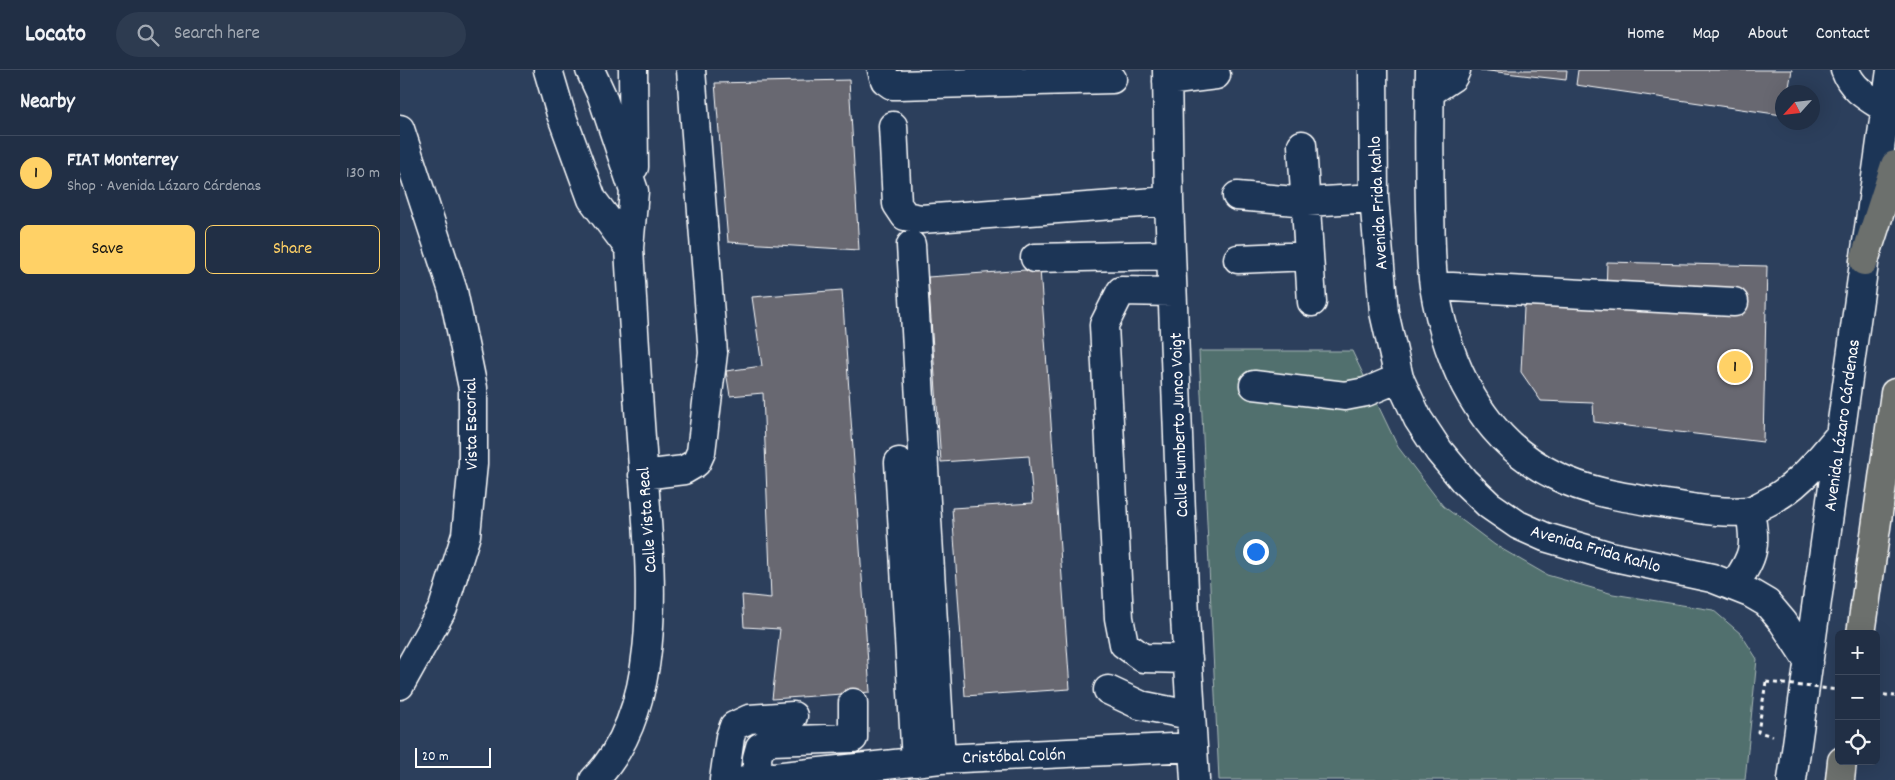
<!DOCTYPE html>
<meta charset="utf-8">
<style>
body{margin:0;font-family:Dekko,sans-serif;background:#2d3b50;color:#f1f3f6}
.controls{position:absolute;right:15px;bottom:15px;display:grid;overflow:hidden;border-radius:8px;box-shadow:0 5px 20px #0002}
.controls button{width:45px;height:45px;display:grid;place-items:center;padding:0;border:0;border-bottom:1px solid #3e4a5e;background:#212f45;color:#f1f3f6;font:25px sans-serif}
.compass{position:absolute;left:1375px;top:15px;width:45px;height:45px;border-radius:50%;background:#212f45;box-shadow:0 5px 20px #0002;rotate:243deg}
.scale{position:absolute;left:15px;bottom:12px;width:76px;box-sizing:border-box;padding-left:5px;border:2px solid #fff;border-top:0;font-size:14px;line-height:18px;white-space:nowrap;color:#fff;-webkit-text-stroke:4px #1d3557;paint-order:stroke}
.you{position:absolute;left:855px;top:481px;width:18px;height:18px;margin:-12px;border:4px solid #fff;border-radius:50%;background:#1a73e8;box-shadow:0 0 0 8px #1a73e833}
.badge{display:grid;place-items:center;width:32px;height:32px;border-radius:50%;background:#ffd166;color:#111;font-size:16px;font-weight:700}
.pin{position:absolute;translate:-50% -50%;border:2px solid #fff;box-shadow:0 1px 5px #0006}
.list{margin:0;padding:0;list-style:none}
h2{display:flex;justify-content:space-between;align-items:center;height:65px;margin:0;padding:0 20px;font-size:21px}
h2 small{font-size:16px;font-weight:400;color:#a2a9b3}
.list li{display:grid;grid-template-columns:32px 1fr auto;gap:15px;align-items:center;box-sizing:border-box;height:75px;padding:0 20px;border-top:1px solid #3e4a5e}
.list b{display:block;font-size:19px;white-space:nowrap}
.list p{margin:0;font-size:16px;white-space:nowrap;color:#a2a9b3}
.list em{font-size:16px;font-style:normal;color:#a2a9b3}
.actions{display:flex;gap:10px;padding:15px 20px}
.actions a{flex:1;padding:11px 0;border:1px solid #ffd166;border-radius:8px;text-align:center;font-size:18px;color:#ffd166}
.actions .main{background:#ffd166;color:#111}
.icon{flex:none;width:28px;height:28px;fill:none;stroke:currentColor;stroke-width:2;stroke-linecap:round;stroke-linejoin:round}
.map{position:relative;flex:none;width:1495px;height:710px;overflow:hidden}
header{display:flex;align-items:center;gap:30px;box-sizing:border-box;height:70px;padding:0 25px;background:#212f45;border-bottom:1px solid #3e4a5e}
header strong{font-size:24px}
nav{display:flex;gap:28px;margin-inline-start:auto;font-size:18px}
.search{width:350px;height:45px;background:#2d3b50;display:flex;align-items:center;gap:12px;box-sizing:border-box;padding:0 18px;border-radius:28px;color:#a2a9b3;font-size:19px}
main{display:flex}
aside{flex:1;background:#212f45}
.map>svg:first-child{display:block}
.green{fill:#516f6e;stroke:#a8b7b6}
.building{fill:#676771;stroke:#fff}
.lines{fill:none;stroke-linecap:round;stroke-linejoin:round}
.minor-casing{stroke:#fff;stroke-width:31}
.highway-casing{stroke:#fff;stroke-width:31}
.path{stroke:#fff;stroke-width:3;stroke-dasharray:4 4;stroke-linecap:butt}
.minor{stroke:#1d3557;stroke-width:28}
.highway{stroke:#6c706d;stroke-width:28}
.path-bridge{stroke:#fff;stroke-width:3;stroke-dasharray:4 4;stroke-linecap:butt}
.labels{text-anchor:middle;stroke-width:4.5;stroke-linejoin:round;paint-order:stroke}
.street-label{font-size:18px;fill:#fff;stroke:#1d3557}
</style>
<header>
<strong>Locato</strong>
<div class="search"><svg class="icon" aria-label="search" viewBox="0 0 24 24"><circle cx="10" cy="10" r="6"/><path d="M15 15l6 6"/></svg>Search here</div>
<nav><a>Home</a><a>Map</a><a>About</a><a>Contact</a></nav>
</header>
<main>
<aside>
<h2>Nearby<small></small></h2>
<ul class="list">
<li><span class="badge">1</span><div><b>FIAT Monterrey</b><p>Shop · Avenida Lázaro Cárdenas</p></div><em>130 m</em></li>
</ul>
<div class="actions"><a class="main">Save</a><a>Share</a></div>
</aside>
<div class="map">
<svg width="1495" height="710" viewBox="0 0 1495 710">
<rect width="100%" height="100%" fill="#2c3f5c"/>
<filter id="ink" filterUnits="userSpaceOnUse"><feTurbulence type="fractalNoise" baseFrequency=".02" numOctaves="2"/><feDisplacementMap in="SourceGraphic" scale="10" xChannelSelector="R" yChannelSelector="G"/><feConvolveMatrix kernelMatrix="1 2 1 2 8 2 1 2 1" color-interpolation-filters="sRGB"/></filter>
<g filter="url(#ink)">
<path class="green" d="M799,281H952L998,377L1043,436L1095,475L1147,505L1213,524L1313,540L1341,564L1357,589L1345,710H819Z"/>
<path class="building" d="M1080,0H1167L1166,10Z
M1178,0H1392L1388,22H1382V45L1176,15Z
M449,10L459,180L328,172L315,13Z
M1207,192L1367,196L1363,372L1194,352L1193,333L1141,331L1121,302L1125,216L1206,225Z
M640,199L670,619L565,626L552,438L633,433L629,386L541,392L528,207Z
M442,220L470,622L372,629L380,559L344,557L342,525L371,528L363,323L330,326L326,301L362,296L352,227Z"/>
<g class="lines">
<g class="minor-casing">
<path id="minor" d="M148,0L161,44L192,129L229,178
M190,0L202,26L234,121L229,178C233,246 237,314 242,382C248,481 271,633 194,710
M233,0L234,97
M482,0L485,10L492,15H498L712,9
M767,0L769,131L785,547L795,710
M973,0L974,128L984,242L999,308L1018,349L1039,381L1064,411L1089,435L1118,455L1145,467L1210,486L1312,508L1350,523L1367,533L1383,552L1409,592
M1030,0C1029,46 1029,93 1030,139C1031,164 1030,191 1034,216C1047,294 1081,370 1156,406C1188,422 1224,427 1260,433C1289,437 1319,444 1348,441C1354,440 1360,436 1366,433C1397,418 1417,392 1439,366
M1445,0C1452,20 1469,28 1486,39
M767,11L816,5
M1030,22L1053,7L1056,0
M493,56L497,134L505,146L521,149L769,131
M0,59L53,221L73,318V394L66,465L43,538L0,615
M902,75L912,232
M837,126L907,132L974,128
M511,175L541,689
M635,188L771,185
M838,189L909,186
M1034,216L1334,232
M772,222L721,221L704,255L719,548L724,574L743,588L788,589
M854,315L945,326L966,322L999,308
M499,392L516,692
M243,405L284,400L296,393L301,382L313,283L291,0
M1334,515C1355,485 1356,477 1350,441
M708,620L740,635L790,645
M358,708L357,688L360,677L372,671L453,668V633
M324,710L330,667L334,656L349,649L393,646
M345,710L541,689L793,677
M1392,710L1491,0"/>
</g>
<g class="highway-casing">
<path id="highway" d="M1464,191L1495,95
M1461,564L1495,323
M1440,710L1442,691"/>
</g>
<path class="path" d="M1366,612L1358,662L1373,666
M1476,624L1495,626"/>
<use href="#minor" class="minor"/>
<use href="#highway" class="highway"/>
<path class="path-bridge" d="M1366,612L1439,620"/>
</g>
</g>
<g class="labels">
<g class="street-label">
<text transform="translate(977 133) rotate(-93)" y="6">Avenida Frida Kahlo</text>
<text transform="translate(70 354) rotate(-91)" y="6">Vista Escorial</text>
<text transform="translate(778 355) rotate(-92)" y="6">Calle Humberto Junco Voigt</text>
<text transform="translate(1441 355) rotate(-82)" y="6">Avenida Lázaro Cárdenas</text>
<text transform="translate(246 450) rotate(-94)" y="6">Calle Vista Real</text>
<text transform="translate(1196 478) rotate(16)" y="6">Avenida Frida Kahlo</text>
<text transform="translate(614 685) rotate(-2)" y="6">Cristóbal Colón</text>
</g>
</g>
</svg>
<div class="controls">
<button>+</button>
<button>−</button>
<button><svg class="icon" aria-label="locate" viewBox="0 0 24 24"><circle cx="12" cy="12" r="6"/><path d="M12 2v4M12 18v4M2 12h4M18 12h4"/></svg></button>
</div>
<svg class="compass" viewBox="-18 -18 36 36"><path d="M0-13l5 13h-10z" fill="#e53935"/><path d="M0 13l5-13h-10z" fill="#a2a9b3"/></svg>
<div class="scale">20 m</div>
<div class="you"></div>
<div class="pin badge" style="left:1335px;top:297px">1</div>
</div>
</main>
